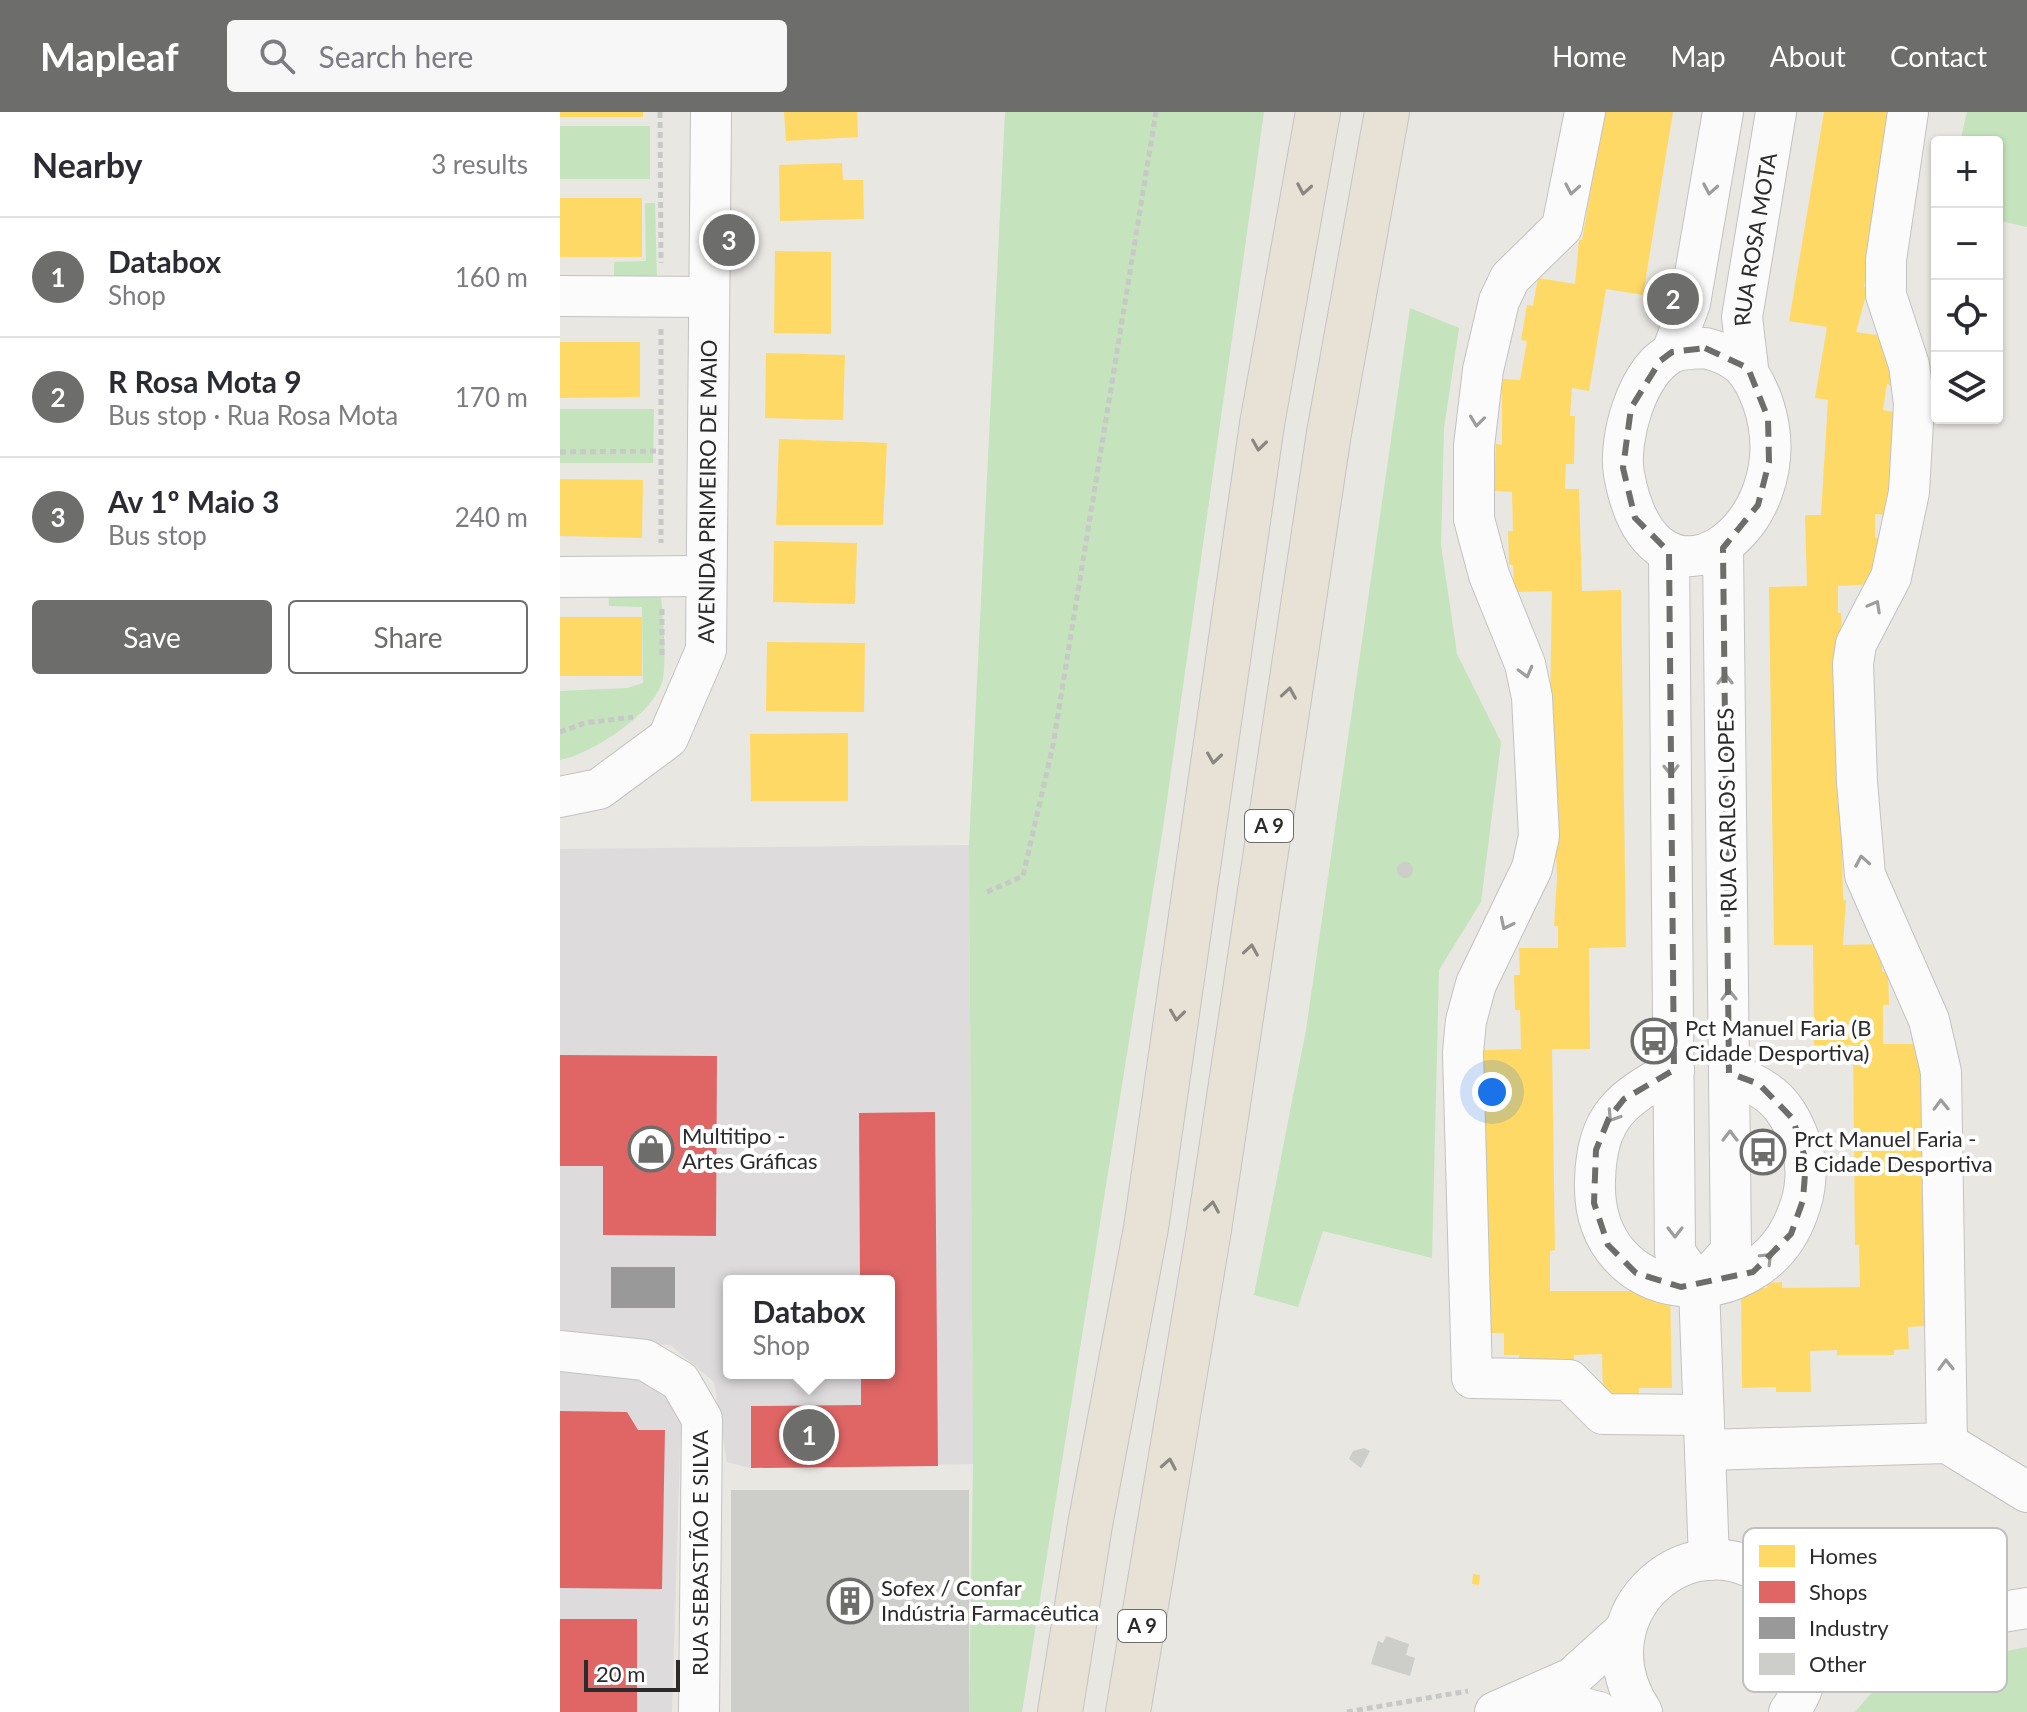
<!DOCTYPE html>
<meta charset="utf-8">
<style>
body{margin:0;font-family:Lato,sans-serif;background:#f7f7f7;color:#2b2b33}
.controls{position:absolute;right:24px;top:24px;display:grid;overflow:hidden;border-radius:8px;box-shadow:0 2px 6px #0004}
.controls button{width:72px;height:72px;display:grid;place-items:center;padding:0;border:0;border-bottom:2px solid #e1e1e2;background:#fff;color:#2b2b33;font:40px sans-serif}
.scale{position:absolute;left:24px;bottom:20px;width:96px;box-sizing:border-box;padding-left:8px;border:4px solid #2b2b2b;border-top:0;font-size:22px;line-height:28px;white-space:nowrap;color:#2b2b2b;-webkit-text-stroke:6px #fff;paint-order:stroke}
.you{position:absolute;left:932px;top:980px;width:28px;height:28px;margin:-20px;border:6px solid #fff;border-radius:50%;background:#1a73e8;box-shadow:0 0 0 12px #1a73e833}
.badge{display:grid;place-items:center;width:52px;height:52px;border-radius:50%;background:#6d6d6b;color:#fff;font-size:26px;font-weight:700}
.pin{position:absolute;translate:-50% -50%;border:4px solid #fff;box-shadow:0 2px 8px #0006}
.popup{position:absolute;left:163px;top:1163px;width:172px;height:104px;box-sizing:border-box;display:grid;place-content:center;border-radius:8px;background:#fff;filter:drop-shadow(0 2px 6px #0005);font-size:26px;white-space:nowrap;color:#7c7c81}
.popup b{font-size:30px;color:#2b2b33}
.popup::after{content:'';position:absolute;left:50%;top:100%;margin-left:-16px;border:16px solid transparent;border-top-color:#fff}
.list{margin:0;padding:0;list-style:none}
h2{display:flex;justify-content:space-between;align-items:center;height:104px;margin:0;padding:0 32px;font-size:34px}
h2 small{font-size:26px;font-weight:400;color:#7c7c81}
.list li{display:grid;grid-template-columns:52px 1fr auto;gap:24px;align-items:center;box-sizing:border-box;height:120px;padding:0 32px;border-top:2px solid #e1e1e2}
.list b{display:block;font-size:30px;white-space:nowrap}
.list p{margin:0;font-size:26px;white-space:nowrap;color:#7c7c81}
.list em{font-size:26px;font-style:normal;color:#7c7c81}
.actions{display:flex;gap:16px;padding:24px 32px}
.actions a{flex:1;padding:18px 0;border:2px solid #6d6d6b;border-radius:8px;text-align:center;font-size:28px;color:#6d6d6b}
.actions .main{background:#6d6d6b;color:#fff}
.icon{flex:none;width:44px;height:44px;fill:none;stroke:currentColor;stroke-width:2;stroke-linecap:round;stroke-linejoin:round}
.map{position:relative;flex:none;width:1467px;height:1600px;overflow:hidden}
header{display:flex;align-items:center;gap:48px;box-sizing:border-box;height:112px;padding:0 40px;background:#6d6d6b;color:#fff}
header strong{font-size:38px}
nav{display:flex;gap:44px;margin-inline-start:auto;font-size:28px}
.search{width:560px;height:72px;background:#f7f7f7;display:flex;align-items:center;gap:20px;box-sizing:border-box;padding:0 28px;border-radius:8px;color:#7c7c81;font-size:30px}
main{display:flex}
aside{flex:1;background:#fff}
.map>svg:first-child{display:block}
.industrial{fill:#dedbdd;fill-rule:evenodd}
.green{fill:#c5e3bd}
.homes{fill:#ffd966}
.shops{fill:#e06666}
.industry{fill:#999}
.building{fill:#cdcdc9}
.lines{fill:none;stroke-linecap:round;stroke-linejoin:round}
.minor-casing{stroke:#c2c2c2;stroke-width:42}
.highway-casing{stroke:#c5c4c2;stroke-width:46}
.path{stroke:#c8c8c7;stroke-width:5;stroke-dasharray:6 4;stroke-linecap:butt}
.minor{stroke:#fcfbfb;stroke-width:40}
.highway{stroke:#e8e1d5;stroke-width:44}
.oneway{stroke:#8a8680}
.oneway2{stroke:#9e9d9d}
.marked{fill:none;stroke:#6d6d6b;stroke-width:6;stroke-dasharray:16 10;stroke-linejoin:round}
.labels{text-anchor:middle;stroke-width:8;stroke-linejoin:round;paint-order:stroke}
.shield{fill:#fff;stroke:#6b6b6b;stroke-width:2}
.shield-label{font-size:20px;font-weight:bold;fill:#2b2b2b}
.street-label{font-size:22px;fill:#2b2b2b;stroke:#fff}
.poi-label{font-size:22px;fill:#2b2b2b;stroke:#fff;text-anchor:start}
.key{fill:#fff;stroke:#bfbfbf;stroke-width:2}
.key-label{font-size:22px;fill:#2b2b2b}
</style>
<header>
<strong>Mapleaf</strong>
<div class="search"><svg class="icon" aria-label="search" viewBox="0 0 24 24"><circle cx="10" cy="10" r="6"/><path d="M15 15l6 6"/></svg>Search here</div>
<nav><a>Home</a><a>Map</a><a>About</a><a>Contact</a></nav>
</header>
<main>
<aside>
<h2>Nearby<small>3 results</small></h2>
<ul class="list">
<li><span class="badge">1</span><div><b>Databox</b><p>Shop</p></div><em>160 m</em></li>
<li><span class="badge">2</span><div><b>R Rosa Mota 9</b><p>Bus stop · Rua Rosa Mota</p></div><em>170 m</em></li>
<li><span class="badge">3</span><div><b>Av 1º Maio 3</b><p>Bus stop</p></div><em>240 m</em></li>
</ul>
<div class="actions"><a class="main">Save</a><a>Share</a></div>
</aside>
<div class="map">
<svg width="1467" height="1600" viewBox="0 0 1467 1600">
<rect width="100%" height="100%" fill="#e8e7e2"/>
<path class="industrial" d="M409,733L413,1352L191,1356L167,1350L154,1270L110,1233L0,1226V737ZM169,1169H329V1261H169Z
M0,1257H57L97,1270L121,1306L112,1600H0Z"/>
<path class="green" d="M445,0H704L603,716L462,1600H409L413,1352L409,733Z
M1407,0H1467V115L1437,108V30H1400Z
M0,14H90V67H0Z
M85,91H95L97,168H54V150L86,149Z
M850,196L899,216L884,316L881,433L897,542L941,630L921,790L879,858L872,1146L763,1119L738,1195L694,1183L746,918Z
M0,297H94L93,351H0Z
M48,478H101C102,506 107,538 103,566C97,600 32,642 0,648V579L67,576L83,571L82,495L49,494Z
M1467,1535V1600H1295L1327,1563Z"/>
<path class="homes" d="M0,0H83V5H0Z
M224,0H297L298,25L226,29Z
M1040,0H1113L1083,183L1046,177L1029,279L1012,276L1010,304H1015L1014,352H1006L1005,377H1019L1022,479L1061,478L1066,835L1029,836L1030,937H992L995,1138L990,1139V1179H1069V1173L1110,1178L1112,1276H1079V1283L1043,1284L1042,1242L1014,1243V1248H959V1243H944V1221H927L923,938L961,937L960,898H955L954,863H960L959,836H998V814H994L997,766L996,741H993L994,598H990L992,479L954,480L953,453H949L948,419H953L952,380L934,379L936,332L942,333V267L960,268L967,229L961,228L967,193L973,194L978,166L1015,172L1019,128H1022L1043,8Z
M1264,0H1334L1304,175L1308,176L1296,220L1336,226L1331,273L1327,272L1323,298L1339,301L1329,403L1315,402V426H1319L1317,472L1278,474V501H1281L1282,521H1278L1285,735H1282L1283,788H1286L1283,833L1322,832V860H1328L1329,893H1323V932H1362L1364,1173H1370L1365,1214L1348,1215L1349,1237L1334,1238V1243H1277V1238L1250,1239L1251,1280H1216V1275L1182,1276L1181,1176H1207V1171L1222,1170V1176L1300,1175L1299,1133H1295L1293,933H1254L1253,833H1214L1209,475L1247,474L1245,403H1261L1268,288L1255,286L1267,215L1229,209Z
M282,51L283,68H303L304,107L220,109L219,53Z
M0,86H82V145H0Z
M215,139L271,140V222L214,221Z
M0,230H80V285L0,286Z
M206,241L285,243L283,308L205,306Z
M219,327L327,331L323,413H216Z
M0,367L83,368L82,426L0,424Z
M214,429L297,431L295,492L213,490Z
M0,505H82V564H0Z
M207,530L305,531L304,600L206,599Z
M288,621V689H191L190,622Z
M913,1462L920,1463L919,1473L912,1472Z"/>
<path class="shops" d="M0,943L157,944L156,1124L43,1123V1054H0Z
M375,1000L378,1354L191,1356V1294L301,1293V1261H329V1169H300L299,1001Z
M0,1299L67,1300L78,1318H105L102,1477L0,1476Z
M0,1507H77V1600H0Z"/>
<path class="industry" d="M51,1155H115V1196H51Z"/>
<path class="building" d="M837 758a8 8 0 1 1 16 0a8 8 0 1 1-16 0Z
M804,1336L810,1339L801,1356L789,1347L793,1339Z
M171,1378H409V1600H171Z
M826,1524L849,1532L846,1543L855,1546L850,1564L811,1552L818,1529L823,1531Z"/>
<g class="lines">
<g class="minor-casing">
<g id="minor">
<path d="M1025,0L1002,115L950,166L939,189L923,258L914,334V407L929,463L965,552L972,585L979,724L972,756L916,872L906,909L903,940L912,1266L1009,1268L1043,1302L1143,1303"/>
<path d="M1348,0L1326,148V183L1349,253L1354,292L1349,380L1331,465L1296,532L1293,552L1297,670L1305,763L1369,908L1381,960L1387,1331"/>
<path d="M0,184L149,185"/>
<path d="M1145,236C1179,244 1191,258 1203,291C1245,416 1093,525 1064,362C1058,327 1077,260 1110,242C1119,236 1135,237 1145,236Z"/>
<path d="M1112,240L1130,191L1163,0"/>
<path id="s1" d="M1188,256L1182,205L1216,0"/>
<path d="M1109,440L1115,1140L1139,1175L1149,1448"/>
<path d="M0,465L146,464"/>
<path id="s2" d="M0,685L39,677L108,626L146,538L151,0"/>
<path d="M1114,958C1061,987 1037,1004 1035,1068C1030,1197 1199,1211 1238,1100C1246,1080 1248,1056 1242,1035C1228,992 1211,977 1169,961"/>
<path d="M1139,1175L1171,1139L1163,436"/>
<path d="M0,1239L85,1248L120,1269L142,1307L139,1600"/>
<path d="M1145,1338L1387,1331L1467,1380"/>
<path d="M1230,1485L1280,1509L1335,1510"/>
<path d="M1246,1567L1300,1529L1375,1511L1467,1496"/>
<path d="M959,1598L1023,1596L1039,1600"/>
<path d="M935,1600L1012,1566L1064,1519"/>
<path d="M1082,1600C1016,1500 1137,1398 1218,1474C1232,1486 1242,1502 1246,1520C1251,1549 1247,1576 1229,1600"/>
</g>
</g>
<g class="highway-casing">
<path id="highway" d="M500,1600L530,1413L586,1116L702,312L758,0
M568,1600L649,1118L769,321L827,0"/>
</g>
<path class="path" d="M100,0L101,151
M101,217V431
M0,340L101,339
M102,497V547
M0,620L25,611L73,605
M427,780L463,764L493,633L596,0
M787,1600L908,1579"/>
<use href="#minor" class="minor"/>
<use href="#highway" class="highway"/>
</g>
<defs><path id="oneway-chevron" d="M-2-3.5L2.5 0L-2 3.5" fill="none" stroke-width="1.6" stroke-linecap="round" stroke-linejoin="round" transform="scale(2)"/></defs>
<g class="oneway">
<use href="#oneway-chevron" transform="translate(744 77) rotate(100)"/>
<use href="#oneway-chevron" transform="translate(699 333) rotate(98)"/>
<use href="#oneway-chevron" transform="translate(729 581) rotate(-81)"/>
<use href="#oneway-chevron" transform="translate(654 646) rotate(98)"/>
<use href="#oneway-chevron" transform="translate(691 838) rotate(-81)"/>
<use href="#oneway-chevron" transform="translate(617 903) rotate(98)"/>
<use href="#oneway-chevron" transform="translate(652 1095) rotate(-81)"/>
<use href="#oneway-chevron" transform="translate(609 1352) rotate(-80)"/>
</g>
<g class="oneway2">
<use href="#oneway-chevron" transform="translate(1012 77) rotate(100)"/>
<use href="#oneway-chevron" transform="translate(1150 77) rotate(100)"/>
<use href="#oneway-chevron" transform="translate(917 309) rotate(97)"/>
<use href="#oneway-chevron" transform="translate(1315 494) rotate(-61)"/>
<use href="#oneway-chevron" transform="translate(966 560) rotate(75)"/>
<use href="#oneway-chevron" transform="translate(1165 567) rotate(-91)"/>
<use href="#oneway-chevron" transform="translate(1111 658) rotate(89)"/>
<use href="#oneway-chevron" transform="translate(1302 749) rotate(-100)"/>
<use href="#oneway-chevron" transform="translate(946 812) rotate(116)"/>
<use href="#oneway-chevron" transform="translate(1169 883) rotate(-91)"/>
<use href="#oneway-chevron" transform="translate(1381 993) rotate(-91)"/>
<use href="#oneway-chevron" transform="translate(1053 1004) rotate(123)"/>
<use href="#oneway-chevron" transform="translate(1170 1024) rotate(-90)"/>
<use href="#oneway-chevron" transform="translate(1115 1120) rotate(90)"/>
<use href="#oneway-chevron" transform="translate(1207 1146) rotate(-45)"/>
<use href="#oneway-chevron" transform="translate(1386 1253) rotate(-91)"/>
</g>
<path class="marked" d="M1145,236L1188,256L1208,306L1209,350L1198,393L1163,436L1169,961L1199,972L1233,1007L1246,1049L1243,1088L1231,1122L1193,1160L1121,1175L1076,1161L1048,1133L1034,1091L1036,1038L1049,1006L1064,987L1114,958L1109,440L1075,406L1063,356L1071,296L1100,249L1112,240Z"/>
<defs>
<g id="bus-ring" transform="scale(2.3)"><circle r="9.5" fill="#fff" stroke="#6d6d6b" stroke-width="1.5"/><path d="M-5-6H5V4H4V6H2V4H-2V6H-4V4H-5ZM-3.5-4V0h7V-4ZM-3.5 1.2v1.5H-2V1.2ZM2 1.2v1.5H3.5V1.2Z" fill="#6d6d6b"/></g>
<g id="shop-ring" transform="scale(2.3)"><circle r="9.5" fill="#fff" stroke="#6d6d6b" stroke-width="1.5"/><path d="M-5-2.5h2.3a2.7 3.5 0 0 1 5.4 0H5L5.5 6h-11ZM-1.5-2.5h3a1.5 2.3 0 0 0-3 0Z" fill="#6d6d6b"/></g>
<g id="building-ring" transform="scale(2.3)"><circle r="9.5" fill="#fff" stroke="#6d6d6b" stroke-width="1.5"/><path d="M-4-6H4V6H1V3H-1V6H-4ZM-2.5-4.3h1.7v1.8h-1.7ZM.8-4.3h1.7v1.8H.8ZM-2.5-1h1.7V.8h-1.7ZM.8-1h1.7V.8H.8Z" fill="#6d6d6b"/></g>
</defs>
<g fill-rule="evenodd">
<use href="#bus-ring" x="1094" y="929"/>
<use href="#shop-ring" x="91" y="1037"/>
<use href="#bus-ring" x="1203" y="1040"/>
<use href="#building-ring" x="290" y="1489"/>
</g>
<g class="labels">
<g class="shield">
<rect x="685" y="698" width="48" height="32" rx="6"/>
<rect x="558" y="1498" width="48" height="32" rx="6"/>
</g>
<g class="shield-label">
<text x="709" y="721">A 9</text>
<text x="582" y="1521">A 9</text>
</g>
<g class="street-label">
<text dy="8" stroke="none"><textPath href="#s1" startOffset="130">RUA ROSA MOTA</textPath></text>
<text dy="8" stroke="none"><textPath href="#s2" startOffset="380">AVENIDA PRIMEIRO DE MAIO</textPath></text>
<text transform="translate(1167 698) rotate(-91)" y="8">RUA CARLOS LOPES</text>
<text transform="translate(140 1441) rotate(-90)" y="8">RUA SEBASTIÃO E SILVA</text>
</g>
<g class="poi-label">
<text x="1125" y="924">Pct Manuel Faria (B<tspan x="1125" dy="25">Cidade Desportiva)</tspan></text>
<text x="122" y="1032">Multitipo -<tspan x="122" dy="25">Artes Gráficas</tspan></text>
<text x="1234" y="1035">Prct Manuel Faria -<tspan x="1234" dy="25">B Cidade Desportiva</tspan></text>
<text x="321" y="1484">Sofex / Confar<tspan x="321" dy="25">Indústria Farmacêutica</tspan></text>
</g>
</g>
<rect x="1183" y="1416" width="264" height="164" rx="12" class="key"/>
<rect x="1199" y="1433" width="36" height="22" fill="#ffd966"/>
<rect x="1199" y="1469" width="36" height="22" fill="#e06666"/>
<rect x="1199" y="1505" width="36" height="22" fill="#999"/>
<rect x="1199" y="1541" width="36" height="22" fill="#cdcdc9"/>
<g class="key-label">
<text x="1249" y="1452">Homes</text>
<text x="1249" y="1488">Shops</text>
<text x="1249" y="1524">Industry</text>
<text x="1249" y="1560">Other</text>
</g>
</svg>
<div class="controls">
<button>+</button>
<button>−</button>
<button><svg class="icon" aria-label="locate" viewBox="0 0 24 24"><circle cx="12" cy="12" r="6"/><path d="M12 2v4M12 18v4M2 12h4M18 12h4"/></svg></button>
<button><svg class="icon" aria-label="layers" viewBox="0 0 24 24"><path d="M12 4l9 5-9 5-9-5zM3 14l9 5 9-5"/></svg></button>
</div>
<div class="scale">20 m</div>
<div class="you"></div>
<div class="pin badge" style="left:249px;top:1323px">1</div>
<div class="popup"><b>Databox</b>Shop</div>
<div class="pin badge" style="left:1113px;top:187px">2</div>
<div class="pin badge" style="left:169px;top:128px">3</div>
</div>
</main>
